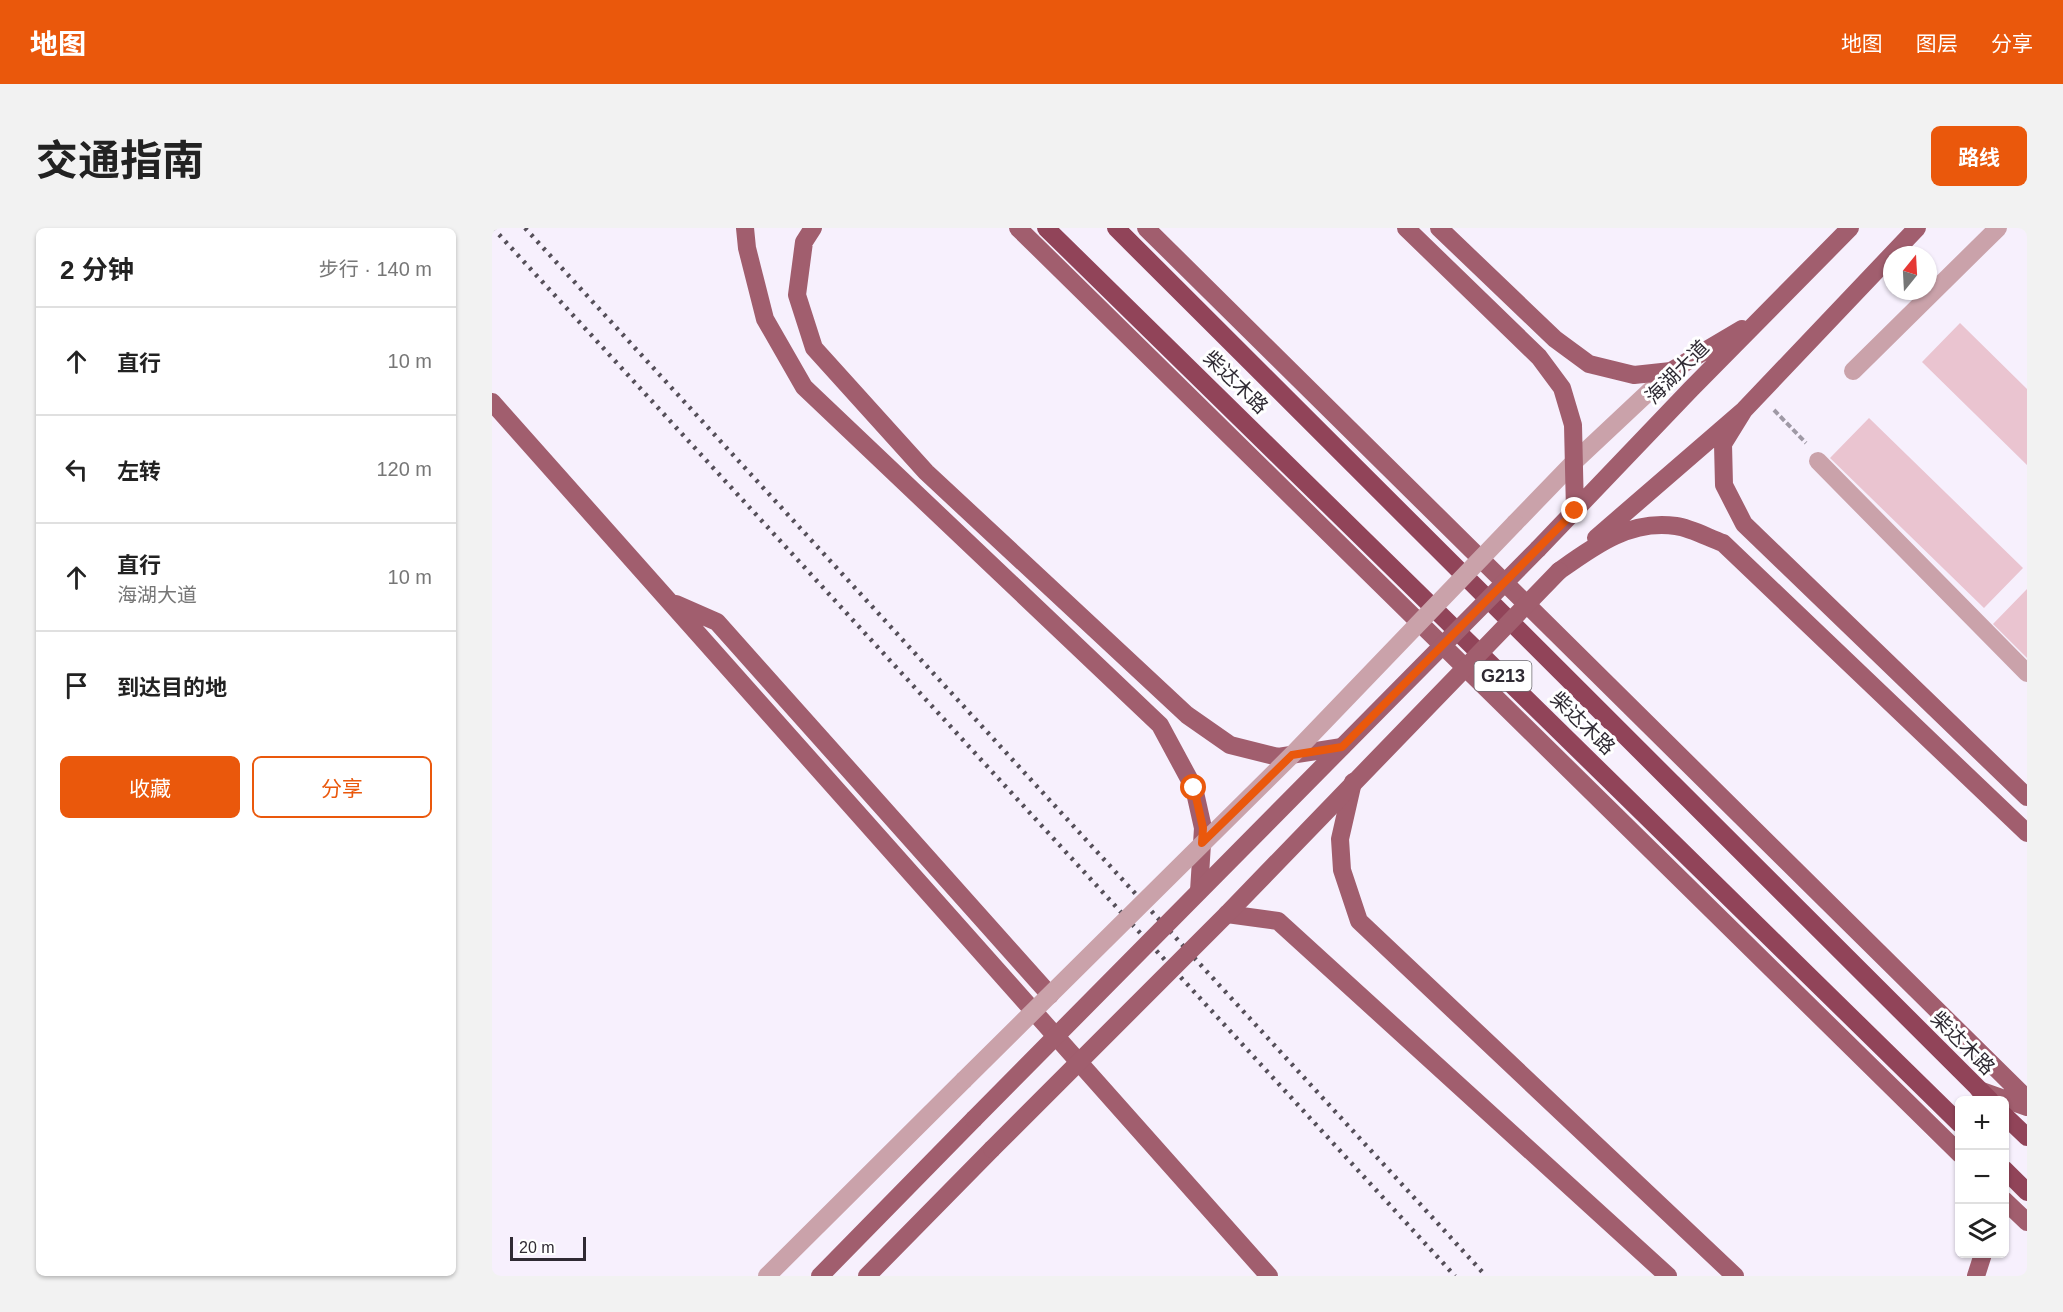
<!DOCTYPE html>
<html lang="zh">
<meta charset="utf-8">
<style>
body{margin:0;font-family:Arial,"Noto Sans SC",sans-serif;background:#f2f2f2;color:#222}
.controls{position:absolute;right:18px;bottom:18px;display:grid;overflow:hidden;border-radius:9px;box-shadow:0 2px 4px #0004}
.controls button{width:54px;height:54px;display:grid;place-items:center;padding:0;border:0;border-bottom:2px solid #e0e0e0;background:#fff;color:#222;font:30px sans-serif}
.compass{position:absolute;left:1391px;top:18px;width:54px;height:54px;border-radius:50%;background:#fff;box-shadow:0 2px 4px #0004;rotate:18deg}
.scale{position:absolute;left:18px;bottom:15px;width:76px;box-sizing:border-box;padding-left:6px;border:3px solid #2f2a33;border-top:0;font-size:16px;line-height:21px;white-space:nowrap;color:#2f2a33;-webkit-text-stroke:4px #fff;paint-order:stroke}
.stop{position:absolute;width:18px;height:18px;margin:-14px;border:4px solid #ea580c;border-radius:50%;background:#fff}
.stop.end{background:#ea580c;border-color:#fff;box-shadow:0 2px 6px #0008}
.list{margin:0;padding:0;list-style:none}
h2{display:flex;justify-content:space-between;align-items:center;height:78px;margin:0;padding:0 24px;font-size:26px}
h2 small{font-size:20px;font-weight:400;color:#767676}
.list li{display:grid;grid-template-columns:39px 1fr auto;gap:18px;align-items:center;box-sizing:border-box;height:108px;padding:0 24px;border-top:2px solid #e0e0e0}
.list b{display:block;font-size:22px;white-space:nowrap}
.list p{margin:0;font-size:20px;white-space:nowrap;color:#767676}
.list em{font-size:20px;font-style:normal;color:#767676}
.actions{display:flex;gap:12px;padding:18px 24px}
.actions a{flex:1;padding:14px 0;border:2px solid #ea580c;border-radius:9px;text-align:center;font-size:21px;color:#ea580c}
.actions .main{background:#ea580c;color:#fff}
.icon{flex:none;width:33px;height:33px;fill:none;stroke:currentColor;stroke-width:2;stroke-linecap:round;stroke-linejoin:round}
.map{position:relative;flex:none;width:1535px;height:1048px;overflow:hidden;border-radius:9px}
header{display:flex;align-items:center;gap:36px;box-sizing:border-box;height:84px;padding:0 30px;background:#ea580c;color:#fff}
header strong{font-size:28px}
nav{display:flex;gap:33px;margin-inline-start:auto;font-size:21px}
.intro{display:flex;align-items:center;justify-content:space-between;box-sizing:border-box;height:144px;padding:0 36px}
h1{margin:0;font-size:42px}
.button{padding:15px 27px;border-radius:9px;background:#ea580c;color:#fff;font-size:21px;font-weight:700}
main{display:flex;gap:36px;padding:0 36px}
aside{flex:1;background:#fff;border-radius:9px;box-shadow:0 2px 4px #0004}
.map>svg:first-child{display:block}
.building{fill:#eac4d0}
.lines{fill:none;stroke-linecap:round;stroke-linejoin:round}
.path{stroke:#9f99a5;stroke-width:4;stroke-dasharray:6 3;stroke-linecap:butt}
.minor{stroke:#caa2aa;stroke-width:18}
.major{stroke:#a15e6e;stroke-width:18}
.highway{stroke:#914459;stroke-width:18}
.rail{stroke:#554f59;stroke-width:4.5;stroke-dasharray:3 6;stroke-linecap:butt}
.minor-bridge{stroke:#caa2aa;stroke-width:18}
.major-bridge{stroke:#a15e6e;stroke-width:18}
.route{stroke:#ea580c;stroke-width:8}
.labels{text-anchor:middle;stroke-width:6;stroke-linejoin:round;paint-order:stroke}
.shield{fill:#fff;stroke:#6d6a70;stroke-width:1.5}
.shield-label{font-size:18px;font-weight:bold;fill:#2f2a33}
.street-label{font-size:20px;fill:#2f2a33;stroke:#fff}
</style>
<header>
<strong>地图</strong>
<nav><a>地图</a><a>图层</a><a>分享</a></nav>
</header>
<div class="intro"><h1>交通指南</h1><a class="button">路线</a></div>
<main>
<aside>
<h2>2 分钟<small>步行 · 140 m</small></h2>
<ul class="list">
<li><svg class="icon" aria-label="ahead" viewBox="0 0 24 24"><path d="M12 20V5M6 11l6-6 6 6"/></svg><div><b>直行</b></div><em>10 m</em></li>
<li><svg class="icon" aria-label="left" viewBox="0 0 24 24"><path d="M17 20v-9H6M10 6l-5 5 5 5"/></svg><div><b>左转</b></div><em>120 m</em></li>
<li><svg class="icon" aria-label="ahead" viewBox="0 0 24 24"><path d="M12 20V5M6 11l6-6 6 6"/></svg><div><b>直行</b><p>海湖大道</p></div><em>10 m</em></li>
<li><svg class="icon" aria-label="arrive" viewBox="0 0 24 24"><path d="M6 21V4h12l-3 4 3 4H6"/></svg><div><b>到达目的地</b></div></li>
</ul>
<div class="actions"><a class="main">收藏</a><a>分享</a></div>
</aside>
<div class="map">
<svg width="1535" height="1048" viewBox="0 0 1535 1048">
<rect width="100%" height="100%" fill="#f7f0fd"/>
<path class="building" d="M1468,95L1535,161V237L1430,134Z
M1377,190L1531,340L1492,380L1338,230Z
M1535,361V430L1501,396Z"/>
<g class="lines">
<path class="path" d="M1282,182L1314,215"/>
<path class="minor" d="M1361,143L1506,0
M1326,233L1535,445
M1023,295L1082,234L1179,143
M275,1048L472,852"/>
<path class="major" d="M253,0L255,20L273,91L312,159L668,497L702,560L711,600L707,663
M321,0L312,14L305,67L322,120L434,244L695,487L738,517L786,529L850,519
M526,0L1468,926
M654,0L1535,871
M914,0L1047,129L1070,160L1081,197L1083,283
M947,0L1063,111L1097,136L1142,147L1179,143L1250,101
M0,174L777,1048
M1252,182L1231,216L1232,257L1252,296L1535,569
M1104,310L1252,182L1425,0
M1046,321L1199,161L1358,0
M1067,343C1102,318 1138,291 1184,298C1199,300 1217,310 1231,315L1535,605
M184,376L225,394L558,767
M861,554L848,611L850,642L867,693L1243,1048
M735,686L786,693L1176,1048
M1487,862L1535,879
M1512,972L1535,994
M328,1048L482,891
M375,1048L500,921
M1484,1048L1491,1026"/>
<path class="highway" d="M554,0L1468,896
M624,0L1498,872
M1512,887L1535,909
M1512,941L1535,964"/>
<path class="rail" d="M1,0L963,1048
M33,0L994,1048"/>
<path class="minor-bridge" d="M472,852L800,527L1023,295"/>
<path class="major-bridge" d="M482,891L1046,321
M500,921L735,686L1067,343"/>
</g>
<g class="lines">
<path class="route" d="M702,560L711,600L710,615L800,527L850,519L1083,283"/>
</g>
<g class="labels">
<rect class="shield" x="982.5" y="433" width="57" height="30" rx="4.5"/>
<g class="shield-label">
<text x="1011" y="454">G213</text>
</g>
<g class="street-label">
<text transform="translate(1185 144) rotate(-45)" y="7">海湖大道</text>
<text transform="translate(744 154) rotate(44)" y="7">柴达木路</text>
<text transform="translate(1091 495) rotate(44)" y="7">柴达木路</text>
<text transform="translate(1471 815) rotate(45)" y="7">柴达木路</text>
</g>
</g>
</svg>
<div class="controls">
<button>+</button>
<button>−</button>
<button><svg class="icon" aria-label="layers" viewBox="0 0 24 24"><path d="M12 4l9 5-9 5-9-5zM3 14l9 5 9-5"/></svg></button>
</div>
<svg class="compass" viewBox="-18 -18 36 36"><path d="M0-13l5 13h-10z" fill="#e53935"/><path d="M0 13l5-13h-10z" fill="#767676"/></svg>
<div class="scale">20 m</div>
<div class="stop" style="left:702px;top:560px"></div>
<div class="stop end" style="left:1083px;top:283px"></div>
</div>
</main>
